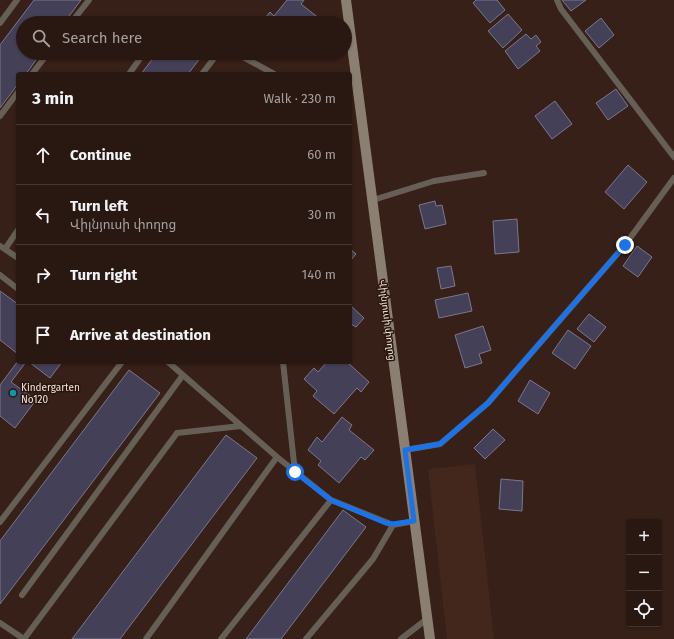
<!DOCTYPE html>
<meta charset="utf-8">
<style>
body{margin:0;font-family:"Fira Sans","Noto Sans Armenian",sans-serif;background:#34251f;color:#f1f3f6}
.controls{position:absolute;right:12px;bottom:12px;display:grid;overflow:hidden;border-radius:4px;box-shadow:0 1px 3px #0004}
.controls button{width:36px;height:36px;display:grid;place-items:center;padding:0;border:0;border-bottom:1px solid #443731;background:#281811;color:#f1f3f6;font:20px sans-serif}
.stop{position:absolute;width:12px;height:12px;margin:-9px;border:3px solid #1a73e8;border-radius:50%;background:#fff}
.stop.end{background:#1a73e8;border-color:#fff;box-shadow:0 1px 4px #0008}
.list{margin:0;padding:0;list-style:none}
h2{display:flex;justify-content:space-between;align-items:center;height:52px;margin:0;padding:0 16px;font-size:17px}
h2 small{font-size:13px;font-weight:400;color:#a5a09f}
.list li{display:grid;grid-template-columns:26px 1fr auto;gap:12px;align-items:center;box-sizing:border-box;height:60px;padding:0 16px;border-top:1px solid #443731}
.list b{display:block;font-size:15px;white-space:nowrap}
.list p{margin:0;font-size:13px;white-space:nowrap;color:#a5a09f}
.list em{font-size:13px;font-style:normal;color:#a5a09f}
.icon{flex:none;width:22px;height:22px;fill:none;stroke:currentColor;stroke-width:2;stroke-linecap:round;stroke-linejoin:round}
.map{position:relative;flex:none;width:674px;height:639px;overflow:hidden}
.search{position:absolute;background:#281811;box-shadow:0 1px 3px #0004;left:16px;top:16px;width:336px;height:44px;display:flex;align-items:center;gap:10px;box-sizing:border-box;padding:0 14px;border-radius:22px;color:#a5a09f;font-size:15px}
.panel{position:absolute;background:#281811;box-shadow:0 1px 3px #0004;left:16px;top:72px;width:336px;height:292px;border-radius:4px}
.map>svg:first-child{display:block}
.built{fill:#43261c}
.building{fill:#444057;stroke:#7a7790}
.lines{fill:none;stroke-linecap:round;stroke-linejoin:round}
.lane{stroke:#665f56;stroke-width:6}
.secondary{stroke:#8b7f71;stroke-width:10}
.route{stroke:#1a73e8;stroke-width:5}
.culture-dot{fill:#0f9aa8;stroke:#2b160e;stroke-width:1.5}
.labels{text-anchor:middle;stroke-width:3;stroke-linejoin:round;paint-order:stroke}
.street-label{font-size:10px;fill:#f2e3dd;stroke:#2b160e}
.poi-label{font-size:10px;fill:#f2e3dd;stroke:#2b160e;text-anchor:start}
</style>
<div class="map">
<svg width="674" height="639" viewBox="0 0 674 639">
<rect width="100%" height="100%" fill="#362017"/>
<path class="built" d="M475,464L494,639H447L428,469Z"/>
<path class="building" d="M34,0H81L64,23H23V53H41L26,74H18V84L0,108V45Z
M287,0H304L301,4L325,23H261L270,12L274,16Z
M476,0H497L505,10L490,23L473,3Z
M562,0H586L571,11Z
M508,14L522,30L503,48L488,31Z
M601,18L614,35L599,48L585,31Z
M526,34L531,39L536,35L541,42L536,46L540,51L518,69L505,51Z
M157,53H204L188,74H141Z
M286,53H296L292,57Z
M616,89L628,106L608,120L596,103Z
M555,101L572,124L552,139L535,116Z
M628,165L647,182L624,209L605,192Z
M435,201L436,206L442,205L446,224L425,229L419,205Z
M517,219L519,252L495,254L493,221Z
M637,246L652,257L638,277L623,266Z
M350,249L356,254L350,261Z
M451,266L455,286L441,289L437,268Z
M0,291L18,304V354L0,340Z
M468,293L472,311L439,318L435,300Z
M350,305L364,318L356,327L351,324L350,325Z
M589,314L606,327L594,342L577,329Z
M483,326L491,350L479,354L482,363L465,368L455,335Z
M568,330L591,346L575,369L552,353Z
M18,361L26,362L11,382L36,400L15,428L0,416V385Z
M29,362H62L50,378Z
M327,362H347L369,382L361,392L357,388L334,414L313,396L317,391L304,379L314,368L318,372Z
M129,370L160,393L0,604V541Z
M530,380L550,393L538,414L518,401Z
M342,417L352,425L349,430L374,450L365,460L361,457L339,483L318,465L321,461L308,450L317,437L322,442Z
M493,429L505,440L485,459L474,448Z
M226,435L257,458L120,639H72Z
M501,479L523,481L522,511L499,509Z
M343,510L366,527L281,639H246Z"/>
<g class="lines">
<path class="lane" d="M557,0L561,9L674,157
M0,23L17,0
M71,23L89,0
M165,23L174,19L181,23
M236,53L274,74
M32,74L48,53
M129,74L144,53
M202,74L218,53
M0,116L18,92
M373,200L434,181L484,173
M0,246L18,258
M5,249L18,230
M0,275L18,289
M168,362L277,457L331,500L393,525L414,521
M283,362L295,472
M405,450L440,444L488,403L625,245L674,178
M0,522L122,362
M22,595L183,375
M0,623L24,639
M24,639L177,433L241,426
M146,639L277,457
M221,639L331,500
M306,639L373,559L393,525
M401,639L427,619"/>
<path class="secondary" d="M346,0L430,639"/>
</g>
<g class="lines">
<path class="route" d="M295,472L331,500L386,523L393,524L414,521L405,450L440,444L488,403L625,245"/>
</g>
<circle class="culture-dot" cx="13" cy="393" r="4"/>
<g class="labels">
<g class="street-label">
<text transform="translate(388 320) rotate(83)" y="4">Վիլնյուսի փողոց</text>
</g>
<g class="poi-label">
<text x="21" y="391">Kindergarten<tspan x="21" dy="12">No120</tspan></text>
</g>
</g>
</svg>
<div class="controls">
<button>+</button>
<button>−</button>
<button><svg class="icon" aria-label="locate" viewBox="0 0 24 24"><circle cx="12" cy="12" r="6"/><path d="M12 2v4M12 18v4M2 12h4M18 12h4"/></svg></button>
</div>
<div class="stop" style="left:295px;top:472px"></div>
<div class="stop end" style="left:625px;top:245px"></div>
<div class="search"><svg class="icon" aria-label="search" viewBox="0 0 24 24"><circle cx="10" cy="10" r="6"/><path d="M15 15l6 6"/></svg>Search here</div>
<section class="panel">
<h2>3 min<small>Walk · 230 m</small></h2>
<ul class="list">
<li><svg class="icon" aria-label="ahead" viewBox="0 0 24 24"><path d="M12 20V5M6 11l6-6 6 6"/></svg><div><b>Continue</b></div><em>60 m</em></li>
<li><svg class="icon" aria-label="left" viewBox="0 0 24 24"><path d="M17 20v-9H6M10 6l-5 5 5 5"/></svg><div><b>Turn left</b><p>Վիլնյուսի փողոց</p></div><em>30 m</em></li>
<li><svg class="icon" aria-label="right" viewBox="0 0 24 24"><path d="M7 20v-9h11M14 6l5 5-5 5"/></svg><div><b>Turn right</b></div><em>140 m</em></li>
<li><svg class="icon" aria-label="arrive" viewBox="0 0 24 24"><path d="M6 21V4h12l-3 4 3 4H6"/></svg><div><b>Arrive at destination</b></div></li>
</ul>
</section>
</div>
